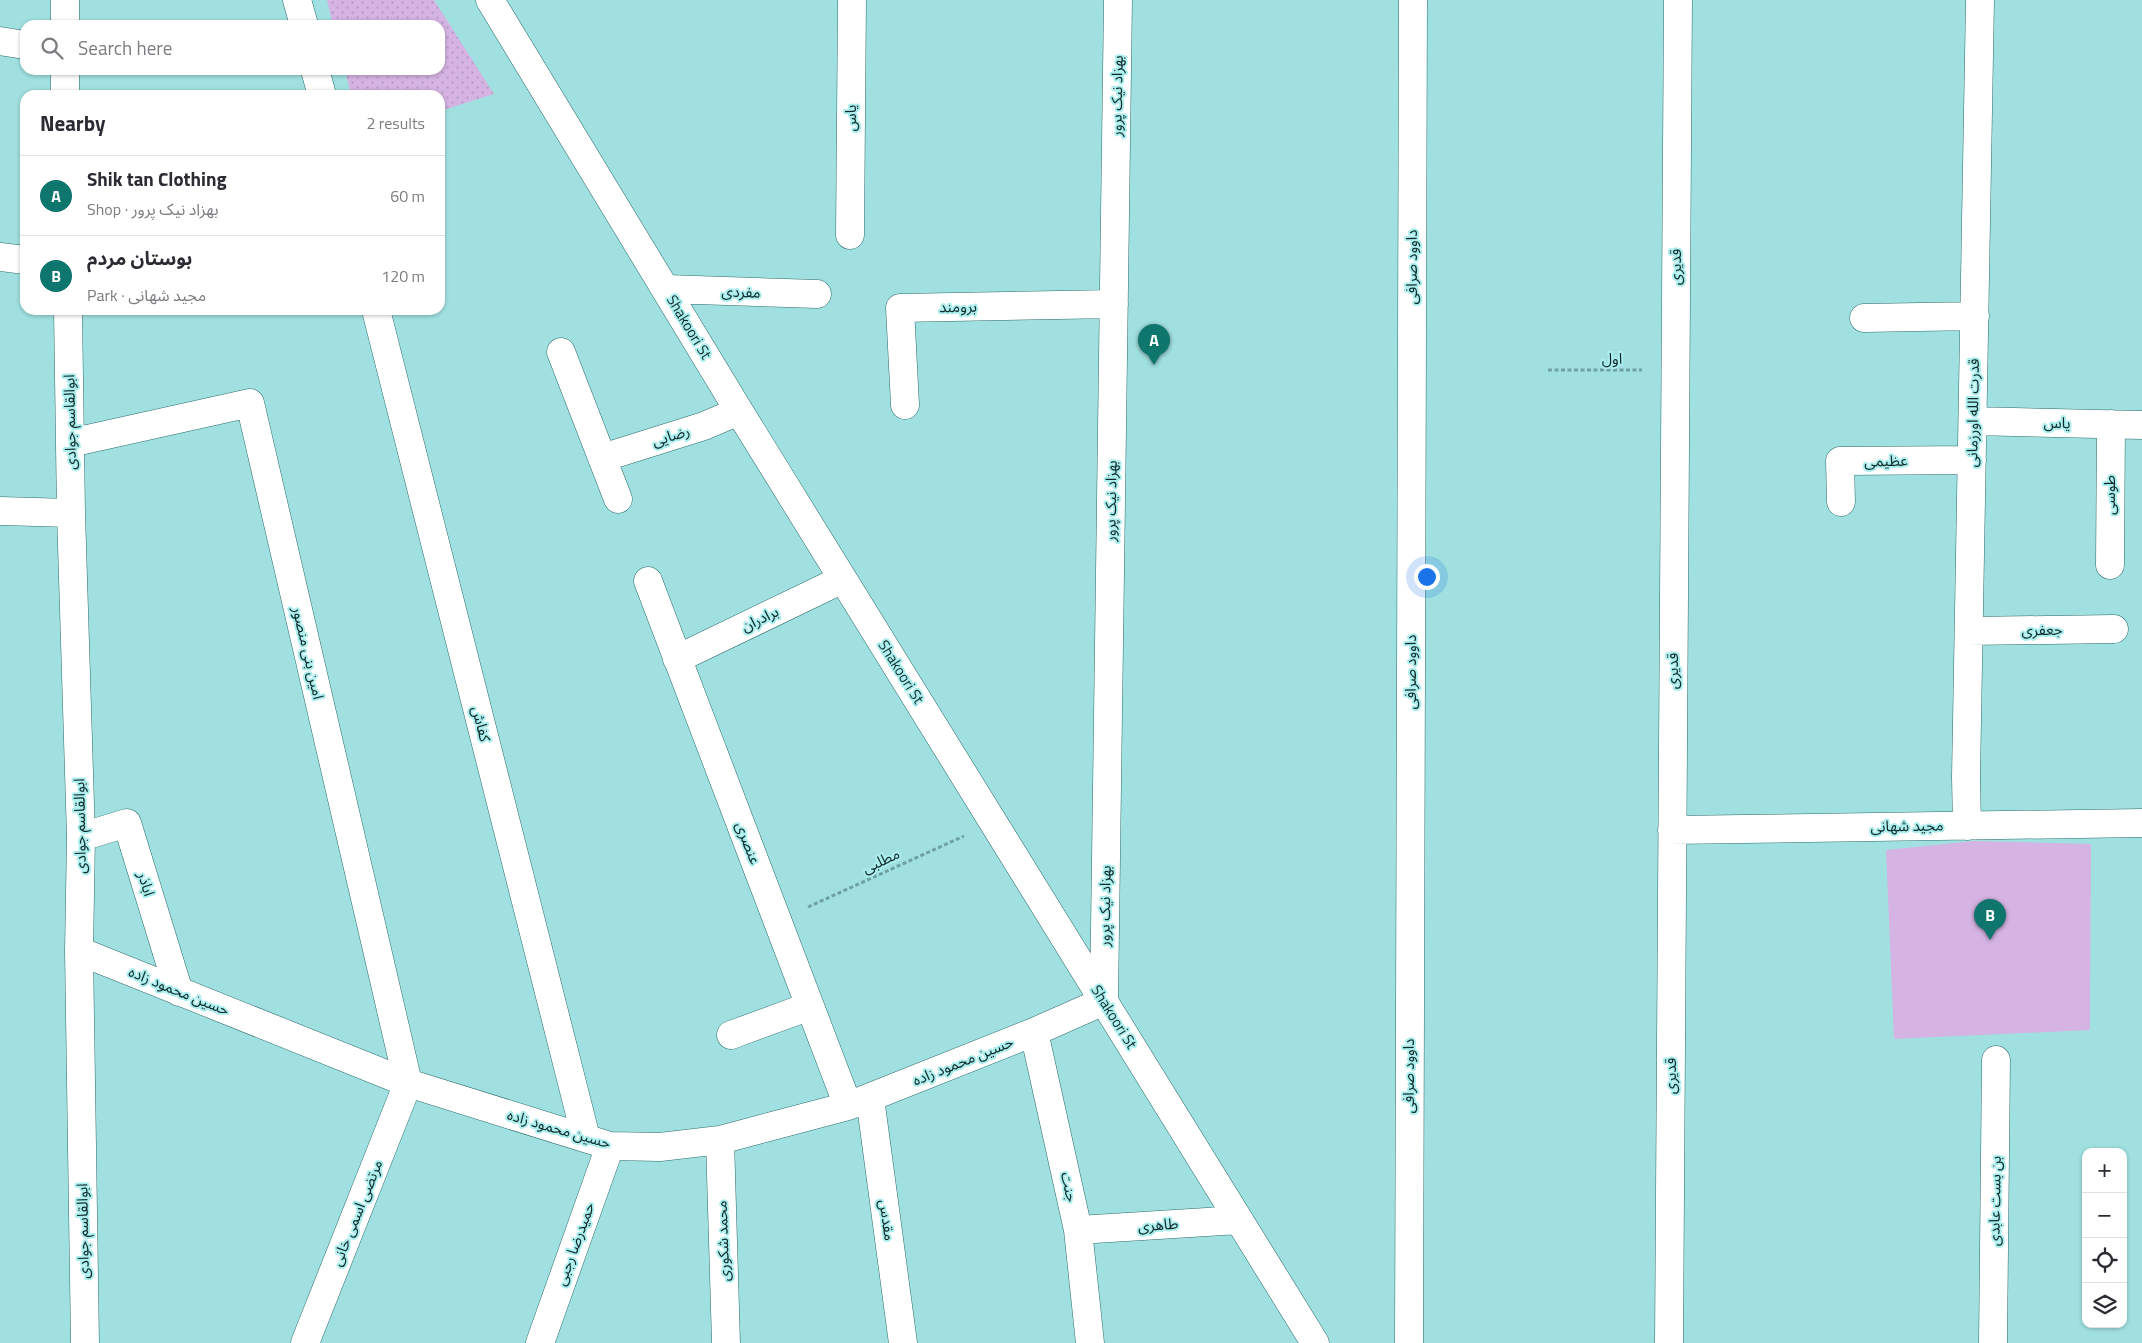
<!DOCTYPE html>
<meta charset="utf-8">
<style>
body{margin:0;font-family:"Titillium Web","Noto Sans Arabic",sans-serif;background:#f2f2f3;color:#2b2b33}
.controls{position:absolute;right:15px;bottom:15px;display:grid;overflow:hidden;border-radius:10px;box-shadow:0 1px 4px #0004}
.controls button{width:45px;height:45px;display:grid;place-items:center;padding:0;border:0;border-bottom:1px solid #e1e1e2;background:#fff;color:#2b2b33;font:25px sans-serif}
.you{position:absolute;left:1426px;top:576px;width:18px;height:18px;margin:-12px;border:4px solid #fff;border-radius:50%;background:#1a73e8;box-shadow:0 0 0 8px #1a73e833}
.badge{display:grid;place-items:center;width:32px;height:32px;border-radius:50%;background:#0f766e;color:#fff;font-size:16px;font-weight:700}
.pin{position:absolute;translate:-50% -41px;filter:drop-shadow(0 1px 2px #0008)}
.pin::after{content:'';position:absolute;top:26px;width:18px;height:15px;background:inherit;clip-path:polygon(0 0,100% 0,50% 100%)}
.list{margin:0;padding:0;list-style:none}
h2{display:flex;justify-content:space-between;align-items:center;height:65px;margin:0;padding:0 20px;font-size:21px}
h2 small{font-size:16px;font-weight:400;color:#7c7c81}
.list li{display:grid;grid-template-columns:32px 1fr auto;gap:15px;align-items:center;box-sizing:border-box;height:80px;padding:0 20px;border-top:1px solid #e1e1e2}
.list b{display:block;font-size:19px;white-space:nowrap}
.list p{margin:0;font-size:16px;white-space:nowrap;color:#7c7c81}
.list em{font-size:16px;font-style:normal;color:#7c7c81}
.icon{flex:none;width:28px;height:28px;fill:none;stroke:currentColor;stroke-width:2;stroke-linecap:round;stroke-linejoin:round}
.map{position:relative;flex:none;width:2142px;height:1343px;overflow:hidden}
.search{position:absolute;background:#fff;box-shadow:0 1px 4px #0004;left:20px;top:20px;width:425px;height:55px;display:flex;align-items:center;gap:12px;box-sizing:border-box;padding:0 18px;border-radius:15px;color:#7c7c81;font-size:19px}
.panel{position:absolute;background:#fff;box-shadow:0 1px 4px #0004;left:20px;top:90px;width:425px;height:225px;border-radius:15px}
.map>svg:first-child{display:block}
.grass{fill:url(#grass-dots)}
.park{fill:#d5b3e3}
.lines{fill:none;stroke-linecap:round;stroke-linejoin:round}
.street-casing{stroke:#2c6c6d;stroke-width:29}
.path{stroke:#6ea1a1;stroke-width:3;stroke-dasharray:4 2.5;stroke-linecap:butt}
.street{stroke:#fff;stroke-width:28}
.labels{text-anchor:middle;stroke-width:4;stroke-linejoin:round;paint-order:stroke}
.street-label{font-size:15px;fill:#0d2828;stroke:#aceeee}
</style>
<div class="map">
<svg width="2142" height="1343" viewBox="0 0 2142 1343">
<defs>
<pattern id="grass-dots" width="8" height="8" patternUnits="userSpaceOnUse" patternTransform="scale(1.25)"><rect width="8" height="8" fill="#d5b3e3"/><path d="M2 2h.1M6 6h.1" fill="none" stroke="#b69ac3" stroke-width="1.8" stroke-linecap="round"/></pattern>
</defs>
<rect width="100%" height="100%" fill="#a0e0e0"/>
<path class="grass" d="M327,0H434L494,94L440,111V95H351L345,70H440V25H333Z"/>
<path class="park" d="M1974,841L2091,844L2090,1030L1894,1039L1886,850Z"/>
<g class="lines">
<g class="street-casing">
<path id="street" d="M297,0L304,25
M490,0L739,411L1315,1343
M65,25V0
M0,41L25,45
M65,70V95
M315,70L322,95
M850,235L852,0
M0,257L25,260
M666,289L817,294
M68,310L71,513L81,837L79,951L85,1343
M376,310L586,1138
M1864,318L1975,316
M561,352L618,499
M905,405L900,308L1114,304
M1973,421L2142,425
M70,443L250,403L408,1083L305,1343
M602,458L704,426L739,411
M1841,502L1840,461L1972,460
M0,511L71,513
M2110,565L2111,424
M648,581L848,1106
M1969,631L2114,629
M677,659L843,579
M1967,826L1966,777L1980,0
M1672,830L2142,823
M81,837L127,823L179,992
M79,951L408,1083L610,1146L660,1147L720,1140L848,1106L1034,1032L1104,1001L1118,0
M1034,1032L1078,1230L1090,1343
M731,1035L810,1006
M870,1098L903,1343
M720,1140L726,1343
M1078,1230L1239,1220
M540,1343L610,1146
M1409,1343L1413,0
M1669,1343L1678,0
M1993,1343L1996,1060"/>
</g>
<path class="path" d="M1548,370H1642
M808,907L964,836"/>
<use href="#street" class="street"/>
</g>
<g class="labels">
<g class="street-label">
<text transform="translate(1117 96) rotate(-89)" y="5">بهزاد نیک پرور</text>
<text transform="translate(851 118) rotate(-90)" y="5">یاس</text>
<text transform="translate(1412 267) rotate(-90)" y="5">داوود صرافی</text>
<text transform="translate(1676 267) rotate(-90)" y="5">قدیری</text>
<text transform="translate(741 292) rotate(2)" y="5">مفردی</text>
<text transform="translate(958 307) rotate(-1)" y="5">برومند</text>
<text transform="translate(689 327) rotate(59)" y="5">Shakoori St</text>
<text x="1612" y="364">اول</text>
<text transform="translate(1973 413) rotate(-89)" y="5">قدرت الله اورزمانی</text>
<text transform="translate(70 422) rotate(-91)" y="5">ابوالقاسم جوادی</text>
<text transform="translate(2057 423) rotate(1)" y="5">یاس</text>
<text transform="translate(671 436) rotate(-17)" y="5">رضایی</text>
<text transform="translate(1886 461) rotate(-1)" y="5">عظیمی</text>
<text transform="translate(2110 495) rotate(-90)" y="5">طوسی</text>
<text transform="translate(1111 501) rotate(-89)" y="5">بهزاد نیک پرور</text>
<text transform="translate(760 619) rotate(-26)" y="5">برادران</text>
<text transform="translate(2042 630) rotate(-1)" y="5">جعفری</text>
<text transform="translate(308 653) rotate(77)" y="5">امین بنی منصور</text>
<text transform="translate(1673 671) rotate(-90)" y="5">قدیری</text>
<text transform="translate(901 672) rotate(58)" y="5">Shakoori St</text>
<text transform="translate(1411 672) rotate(-90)" y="5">داوود صرافی</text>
<text transform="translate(481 724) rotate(76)" y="5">کفاش</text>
<text transform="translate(80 826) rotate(-91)" y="5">ابوالقاسم جوادی</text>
<text transform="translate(1907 826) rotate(-1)" y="5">مجید شهانی</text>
<text transform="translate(748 843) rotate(69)" y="5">عنصری</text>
<text transform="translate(881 861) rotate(-25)" y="5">مطلبی</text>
<text transform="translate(146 884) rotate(73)" y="5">اباذر</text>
<text transform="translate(1105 906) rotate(-89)" y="5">بهزاد نیک پرور</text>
<text transform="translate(179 991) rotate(22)" y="5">حسین محمود زاده</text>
<text transform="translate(1114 1017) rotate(58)" y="5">Shakoori St</text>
<text transform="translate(963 1061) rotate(-22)" y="5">حسین محمود زاده</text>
<text transform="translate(1409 1076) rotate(-90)" y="5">داوود صرافی</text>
<text transform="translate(1671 1076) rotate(-90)" y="5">قدیری</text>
<text transform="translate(559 1129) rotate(16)" y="5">حسین محمود زاده</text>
<text transform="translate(1069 1187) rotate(78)" y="5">جنت</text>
<text transform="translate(1995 1201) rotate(-89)" y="5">بن بست عابدی</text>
<text transform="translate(357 1213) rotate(-68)" y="5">مرتضی اسمی خانی</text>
<text transform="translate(887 1220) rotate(82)" y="5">مقدس</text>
<text transform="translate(1158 1225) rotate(-4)" y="5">طاهری</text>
<text transform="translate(83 1231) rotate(-91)" y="5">ابوالقاسم جوادی</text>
<text transform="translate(723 1241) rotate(-92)" y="5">محمد شکوری</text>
<text transform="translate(575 1244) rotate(-70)" y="5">حمیدرضا رجبی</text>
</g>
</g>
</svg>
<div class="controls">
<button>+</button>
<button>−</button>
<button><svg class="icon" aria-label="locate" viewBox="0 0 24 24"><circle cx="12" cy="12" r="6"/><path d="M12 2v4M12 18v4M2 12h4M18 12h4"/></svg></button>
<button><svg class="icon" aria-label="layers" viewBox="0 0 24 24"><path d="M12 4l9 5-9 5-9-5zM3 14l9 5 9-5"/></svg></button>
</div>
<div class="you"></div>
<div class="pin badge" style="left:1154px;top:365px">A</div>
<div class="pin badge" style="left:1990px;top:940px">B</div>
<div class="search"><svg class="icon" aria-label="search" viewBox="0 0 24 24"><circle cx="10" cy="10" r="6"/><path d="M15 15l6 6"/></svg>Search here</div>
<section class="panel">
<h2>Nearby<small>2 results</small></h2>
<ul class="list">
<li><span class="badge">A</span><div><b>Shik tan Clothing</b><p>Shop · بهزاد نیک پرور</p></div><em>60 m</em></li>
<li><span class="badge">B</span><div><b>بوستان مردم</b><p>Park · مجید شهانی</p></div><em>120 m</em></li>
</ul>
</section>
</div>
